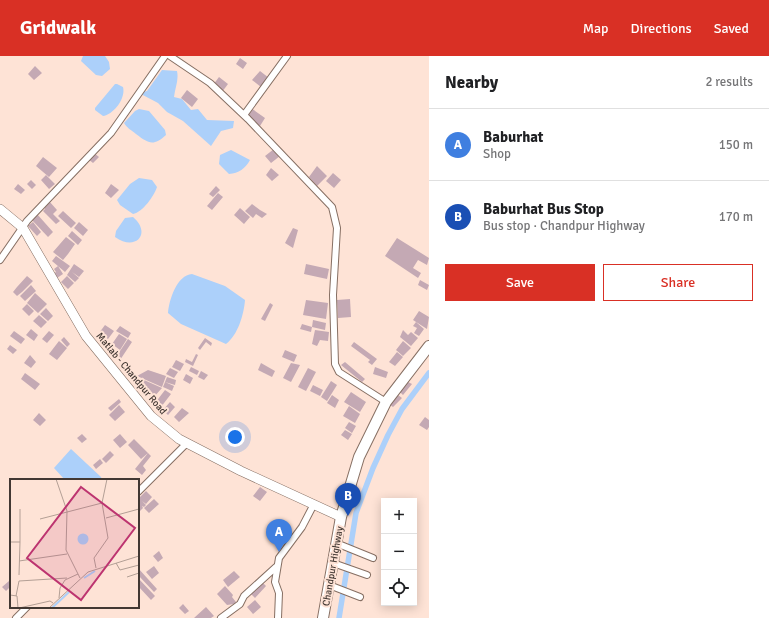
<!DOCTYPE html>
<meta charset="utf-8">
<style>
body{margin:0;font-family:Signika,sans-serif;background:#f2f2f2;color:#202124}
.controls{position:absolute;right:12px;bottom:12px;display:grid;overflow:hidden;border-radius:0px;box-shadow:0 2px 10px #0003}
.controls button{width:36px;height:36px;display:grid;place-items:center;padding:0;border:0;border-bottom:1px solid #e0e0e0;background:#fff;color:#202124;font:20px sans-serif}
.you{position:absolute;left:235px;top:381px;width:14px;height:14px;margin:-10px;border:3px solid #fff;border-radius:50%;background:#1a73e8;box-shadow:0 0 0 6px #1a73e833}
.badge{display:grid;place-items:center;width:26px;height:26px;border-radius:50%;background:#d93025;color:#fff;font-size:13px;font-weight:700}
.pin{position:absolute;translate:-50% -33px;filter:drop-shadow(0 1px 2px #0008)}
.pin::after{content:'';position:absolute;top:21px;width:14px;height:12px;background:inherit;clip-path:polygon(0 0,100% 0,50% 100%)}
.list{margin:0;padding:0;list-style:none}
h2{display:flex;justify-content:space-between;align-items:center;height:52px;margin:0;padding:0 16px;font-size:17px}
h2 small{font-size:13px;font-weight:400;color:#757577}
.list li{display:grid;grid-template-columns:26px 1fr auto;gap:12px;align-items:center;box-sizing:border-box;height:72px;padding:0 16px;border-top:1px solid #e0e0e0}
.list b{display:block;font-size:15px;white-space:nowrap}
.list p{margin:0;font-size:13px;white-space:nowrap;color:#757577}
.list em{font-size:13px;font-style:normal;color:#757577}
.actions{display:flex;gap:8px;padding:12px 16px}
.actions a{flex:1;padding:9px 0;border:1px solid #d93025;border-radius:0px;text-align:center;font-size:14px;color:#d93025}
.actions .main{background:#d93025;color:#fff}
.icon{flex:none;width:22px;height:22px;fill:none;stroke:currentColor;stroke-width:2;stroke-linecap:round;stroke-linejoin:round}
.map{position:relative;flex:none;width:429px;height:562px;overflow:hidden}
header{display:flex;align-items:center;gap:24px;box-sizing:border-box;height:56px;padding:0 20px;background:#d93025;color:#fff}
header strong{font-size:19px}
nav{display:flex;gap:22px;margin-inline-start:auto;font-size:14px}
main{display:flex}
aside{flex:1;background:#fff}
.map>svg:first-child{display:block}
.water{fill:#acd0fa}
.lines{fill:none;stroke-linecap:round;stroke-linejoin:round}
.canal{stroke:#acd0fa;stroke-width:5.5}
.building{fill:#c4a9b4}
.minor-casing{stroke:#866f63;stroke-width:8}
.secondary-casing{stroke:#866f63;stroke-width:10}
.primary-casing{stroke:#866f63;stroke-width:12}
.minor{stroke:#fff;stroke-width:6}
.secondary{stroke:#fff;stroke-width:9}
.primary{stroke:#fff;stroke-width:10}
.labels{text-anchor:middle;stroke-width:4;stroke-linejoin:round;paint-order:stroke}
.street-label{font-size:10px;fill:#423833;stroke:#fee3d6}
.inset-river{fill:none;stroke:#acd0fa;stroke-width:2}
.inset-road{fill:none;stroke:#b39f95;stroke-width:1}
.view{fill:#bd3470;fill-opacity:0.15;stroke:#bd3470;stroke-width:2}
.inset-edge{fill:none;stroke:#423833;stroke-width:2}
</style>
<header>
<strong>Gridwalk</strong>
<nav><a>Map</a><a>Directions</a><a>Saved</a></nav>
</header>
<main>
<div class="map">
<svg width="429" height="562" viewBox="0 0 429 562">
<rect width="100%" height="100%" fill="#fee3d6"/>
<path class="water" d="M83,0H105L109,6L110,13L102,20L96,19L81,5Z
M162,14L177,15C179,24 175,32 174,41L182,43L191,54L198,53L207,64L234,65L233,72L221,75L211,90L183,65L167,56L158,47L139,37L147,35Z
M115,28H117L123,31C126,42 114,58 103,60L95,54V52Z
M139,53L149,55L165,74L166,79C153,91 148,87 136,78C131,74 127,72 124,67L135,55Z
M231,94L250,104C245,113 239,117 229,118L219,108L220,99Z
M139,122L152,124L157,131C154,140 143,156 133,158L120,149L117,144L130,128Z
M133,161C152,177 136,196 115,181L116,175L125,162Z
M192,218L225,230L245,244C244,258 238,279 226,288L181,268L168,257C169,244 177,219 192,218Z
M71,393L101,421L102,424H65L54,412Z"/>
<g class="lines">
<path class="canal" d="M339,562L356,457L373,412L388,379L402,353L429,317"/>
</g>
<path class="building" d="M240,2L247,7L243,13L236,8Z
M35,10L42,17L34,24L28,18Z
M260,15L269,22L261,31L252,24Z
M219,21L228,28L222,36L213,29Z
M187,34L198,43L192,51L181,42Z
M251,52L265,62L260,70L245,60Z
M274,93L280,100L271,107L265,100Z
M94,97L99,101L93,107L88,103Z
M43,101L57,112L49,121L36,110Z
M317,110L327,120L317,130L309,121Z
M271,112L279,119L272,125L266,119Z
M333,117L341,124L334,132L326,125Z
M46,119L55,128L49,133L41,124Z
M31,124L36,129L32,133L27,128Z
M18,128L25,134L21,138L14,133Z
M111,128L119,134L111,142L105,137Z
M216,130L220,134L213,141L209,138Z
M218,137L223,141L212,154L207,150Z
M49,145L57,154L53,158L60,165L56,168L43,155L45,153L43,150Z
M252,148L260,154L267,158L262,162L256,158L253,162L245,155Z
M240,152L250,161L244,168L234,159Z
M63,155L76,167L71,172L58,160Z
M37,158L53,176L48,181L31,163Z
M33,166L41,176L37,180L28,170Z
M79,166L88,174L83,180L74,172Z
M293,172L298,174L293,192L285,187Z
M72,175L82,184L78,189L68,180Z
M66,181L75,188L68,198L63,195L68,198L63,204L53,196Z
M397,182L429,202L427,209L418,204L413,212L421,217L418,222L385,200Z
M56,200L70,210L65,216L52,205Z
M74,208L84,215L79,221L72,216L79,222L75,226L67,219Z
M306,208L329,213L327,223L304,218Z
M58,210L63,218L57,222L53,218L56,216L54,213Z
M27,220L33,225L22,236L17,231Z
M67,220L74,227L68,233L61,226Z
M420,224L429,229L427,234L418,229Z
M31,229L36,235L25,245L20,240Z
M17,231L22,236L17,240L13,236Z
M35,237L47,248L38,257L27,247Z
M350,243L351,261L338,262L337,244Z
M306,244L328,247L326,263L303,259Z
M270,247L273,249L265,265L261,263Z
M27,248L34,255L29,260L22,253Z
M46,252L53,260L48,265L40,258Z
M419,255L429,261L427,273L413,264Z
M39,259L47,266L41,272L33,265Z
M313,264L326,267L325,274L312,271L311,276L300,273L302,268L312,271Z
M416,266L424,273L419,280L414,277L417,272L413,270Z
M105,269L114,275L108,283L99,277Z
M120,270L131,277L128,282L116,275Z
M31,273L38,279L34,285L26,279Z
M315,274L329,276L328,285L320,284L317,290L312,288Z
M403,274L408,279L411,276L418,282L411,290L400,281Z
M14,275L25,283L21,288L10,280Z
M49,275L54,279L47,287L42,283Z
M119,278L127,283L120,294L112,288Z
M64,281L70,288L67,291L61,284Z
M205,282L212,287L211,290L206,286L200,294L198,292Z
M128,283L132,286L120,304L116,301Z
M59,285L67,292L57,304L49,298Z
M403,285L411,292L403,300L396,294Z
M354,286L377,303L372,309L368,306L370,304L351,290Z
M10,289L17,294L13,298L7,293Z
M285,294L297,299L294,306L282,301Z
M397,296L403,301L395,310L389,306Z
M196,298L198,299L193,310L185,306L186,303L192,306Z
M30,299L36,306L31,312L24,307Z
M176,304L184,308L180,315L172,311Z
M345,306L365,323L362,326L341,309Z
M261,307L275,315L272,321L258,314Z
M291,307L300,309L291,326L283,322Z
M191,311L199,315L197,319L189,315Z
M375,311L388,316L386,322L373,318Z
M170,312L178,316L174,322L166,318Z
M308,312L316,316L306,335L298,331Z
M148,314L166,320L162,331L137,320Z
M201,315L208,319L204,324L198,321Z
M25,317L40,328L35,334L21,323Z
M186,318L193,322L190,328L183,324Z
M167,321L176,324L175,329L165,326Z
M144,324L162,332L153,342L141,327Z
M331,325L337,329L327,345L321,341Z
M165,326L174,330L172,335L163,331Z
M408,326L412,328L403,339L400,336Z
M313,329L323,334L320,340L310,335Z
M165,334L171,338L161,351L155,347Z
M351,336L366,346L360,356L344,346Z
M332,339L339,344L335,352L327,347Z
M398,339L402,342L393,351L390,349Z
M119,343L121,346L111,355L108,352Z
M170,346L175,351L168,359L163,354Z
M119,349L125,356L115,365L109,359Z
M349,350L360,358L355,367L343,360Z
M182,352L189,357L179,366L174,361Z
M39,357L46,364L40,370L33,364Z
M425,361L429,364V371L427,374L419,369Z
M349,366L356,370L352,377L345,372Z
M345,374L352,378L348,384L341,379Z
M82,378L87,383L82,387L77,382Z
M120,378L127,386L120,392L113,384Z
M134,383L148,397L141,403L128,389Z
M110,395L114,399L106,407L102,403Z
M148,397L151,400L143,410L146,414L142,419L135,413Z
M100,403L103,407L96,413L93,409Z
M260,431L267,436L260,445L253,440Z
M146,435L152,441L146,448L142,445L146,449L144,451L142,450L143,452L139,456L138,443Z
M154,443L159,448L149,457L144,452Z
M159,495L163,502L158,506L153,500Z
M154,510L159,517L152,523L146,516Z
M138,512L157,533L154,536L138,519Z
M234,515L240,521L228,531L223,524Z
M138,522L155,540L151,544L138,530Z
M9,525L11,530L6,535L2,531Z
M262,526L266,530L255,542L251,538Z
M225,530L233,539L232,541L236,546L234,548L227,549L217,538Z
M255,544L261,551L253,558L247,551Z
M183,548L189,555L185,558L179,552Z
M206,551L214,560L211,562H194Z"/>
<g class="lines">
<g class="minor-casing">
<path id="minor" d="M170,0L210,27L248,63L332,151L337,172L333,239L335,308L339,316L386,346
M244,59L287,0
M0,204L27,165L111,77L165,0
M138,436L187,387
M336,487L373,502
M333,507L367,519
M329,529L360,541
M16,562L27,551
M221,562L240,548L244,540L276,511
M278,562L279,537L275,526L279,502L302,471L314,448"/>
</g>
<g class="secondary-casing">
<path id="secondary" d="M0,153L23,172L86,280L151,360L179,383L241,415L341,461"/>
</g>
<g class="primary-casing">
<path id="primary" d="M323,562L341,461L359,401L386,346L429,290"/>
</g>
<use href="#minor" class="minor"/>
<use href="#secondary" class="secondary"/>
<use href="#primary" class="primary"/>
</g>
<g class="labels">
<g class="street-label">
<text transform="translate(132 317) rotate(50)" y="4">Matlab - Chandpur Road</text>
<text transform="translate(332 510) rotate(-80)" y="4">Chandpur Highway</text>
</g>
</g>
<g transform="translate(10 423)">
<rect width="129" height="129" fill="#fee3d6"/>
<path d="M67.5 60a5.5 5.5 0 1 1 11 0a5.5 5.5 0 1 1-11 0Z" fill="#acd0fa"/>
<path class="inset-river" d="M74,99L85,92M42,129L59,113"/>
<path class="inset-road" d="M46,0L57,32L56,71L70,99M96,39L129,30M30,40L92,24M0,63H10V30M9,82L57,75M106,84L110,91L129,86M86,89L84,79L98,59L92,24L97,0M9,96L10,63M117,98L129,94M0,116L7,117L8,129M6,117L9,102L57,99M49,119L50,109L55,101L68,95M9,129L40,122L43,124M39,129L78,93L129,77"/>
<path class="view" d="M71,8L125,49L71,121L17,79Z"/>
<rect width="129" height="129" class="inset-edge"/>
</g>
</svg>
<div class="controls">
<button>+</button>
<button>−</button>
<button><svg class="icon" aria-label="locate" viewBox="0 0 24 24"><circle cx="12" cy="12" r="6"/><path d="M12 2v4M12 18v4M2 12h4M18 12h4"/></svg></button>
</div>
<div class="you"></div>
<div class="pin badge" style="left:279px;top:496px;background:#3f7fe0">A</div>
<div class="pin badge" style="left:348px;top:460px;background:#1a4fb4">B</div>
</div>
<aside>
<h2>Nearby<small>2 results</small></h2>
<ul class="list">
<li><span class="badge" style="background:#3f7fe0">A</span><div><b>Baburhat</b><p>Shop</p></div><em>150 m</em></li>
<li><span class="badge" style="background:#1a4fb4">B</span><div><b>Baburhat Bus Stop</b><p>Bus stop · Chandpur Highway</p></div><em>170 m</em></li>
</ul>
<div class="actions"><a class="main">Save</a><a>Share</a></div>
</aside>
</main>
